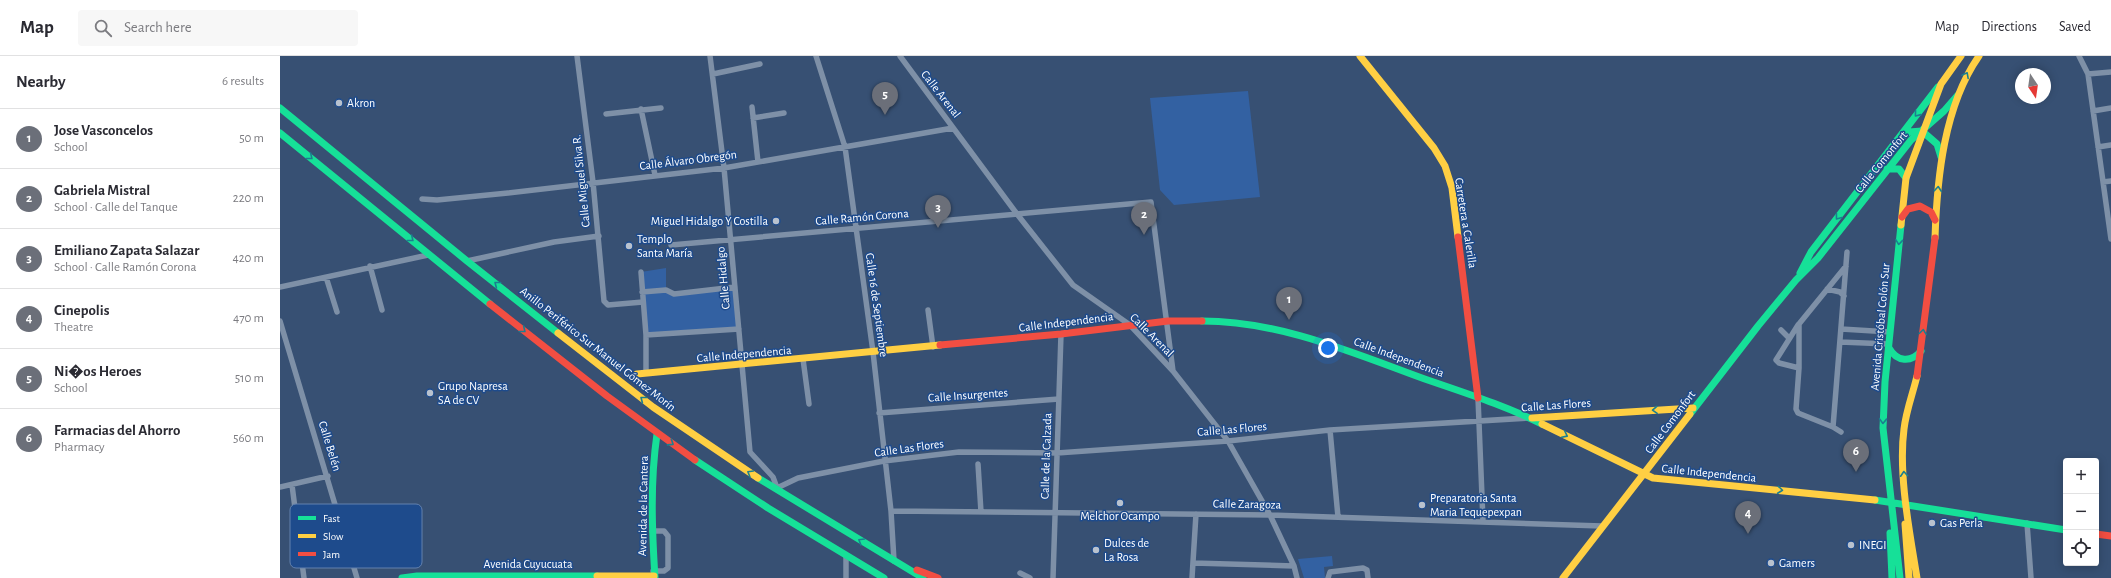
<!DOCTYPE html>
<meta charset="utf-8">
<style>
body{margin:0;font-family:"Alegreya Sans",sans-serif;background:#f7f7f7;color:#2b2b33}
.controls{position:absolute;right:12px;bottom:12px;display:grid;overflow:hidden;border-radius:4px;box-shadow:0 2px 10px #0003}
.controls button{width:36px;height:36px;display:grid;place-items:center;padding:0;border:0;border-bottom:1px solid #e1e1e2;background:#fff;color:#2b2b33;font:20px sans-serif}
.compass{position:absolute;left:1735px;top:12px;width:36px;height:36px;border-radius:50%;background:#fff;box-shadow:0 2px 10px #0003;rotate:167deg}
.you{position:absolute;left:1048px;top:292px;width:14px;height:14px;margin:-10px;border:3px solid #fff;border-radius:50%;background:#1a73e8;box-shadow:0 0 0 6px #1a73e833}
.badge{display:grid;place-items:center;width:26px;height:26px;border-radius:50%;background:#6b6f79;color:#fff;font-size:13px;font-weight:700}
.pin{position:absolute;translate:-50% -33px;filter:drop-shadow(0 1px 2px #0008)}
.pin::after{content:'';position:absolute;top:21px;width:14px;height:12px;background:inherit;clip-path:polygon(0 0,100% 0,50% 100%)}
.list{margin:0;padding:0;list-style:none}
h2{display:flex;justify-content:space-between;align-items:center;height:52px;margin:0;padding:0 16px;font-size:17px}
h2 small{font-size:13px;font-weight:400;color:#7c7c81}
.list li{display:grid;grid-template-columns:26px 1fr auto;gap:12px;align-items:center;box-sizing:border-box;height:60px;padding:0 16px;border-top:1px solid #e1e1e2}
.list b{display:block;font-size:15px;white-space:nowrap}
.list p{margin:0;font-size:13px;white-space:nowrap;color:#7c7c81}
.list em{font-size:13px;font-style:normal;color:#7c7c81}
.icon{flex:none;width:22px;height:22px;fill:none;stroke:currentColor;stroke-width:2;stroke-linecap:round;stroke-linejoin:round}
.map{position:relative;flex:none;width:1831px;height:522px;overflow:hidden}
header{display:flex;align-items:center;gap:24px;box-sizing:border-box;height:56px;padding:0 20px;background:#fff;border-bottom:1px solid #e1e1e2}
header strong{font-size:19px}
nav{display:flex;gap:22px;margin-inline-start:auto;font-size:14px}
.search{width:280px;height:36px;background:#f7f7f7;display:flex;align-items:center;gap:10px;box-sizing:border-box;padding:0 14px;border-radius:4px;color:#7c7c81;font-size:15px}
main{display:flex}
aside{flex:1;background:#fff}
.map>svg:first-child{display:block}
.green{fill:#3361a2}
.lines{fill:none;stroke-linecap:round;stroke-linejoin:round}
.street{stroke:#7e90a7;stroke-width:5.5}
.fast{stroke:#16e098;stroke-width:7}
.slow{stroke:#ffcf43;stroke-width:7}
.jam{stroke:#f24e42;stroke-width:7}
.oneway{stroke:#1b7f90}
.poi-dot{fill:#b9c2ce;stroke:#1e4b8c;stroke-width:1.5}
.labels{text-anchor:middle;stroke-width:3;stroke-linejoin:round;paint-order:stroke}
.street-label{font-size:12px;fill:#fff;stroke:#1e4b8c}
.poi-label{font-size:12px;fill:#fff;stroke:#1e4b8c;text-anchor:start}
.key{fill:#1e4b8c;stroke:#6281ae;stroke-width:1}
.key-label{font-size:11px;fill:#fff}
</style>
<header>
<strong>Map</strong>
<div class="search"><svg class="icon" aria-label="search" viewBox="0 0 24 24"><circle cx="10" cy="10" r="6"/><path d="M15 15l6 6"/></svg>Search here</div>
<nav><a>Map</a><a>Directions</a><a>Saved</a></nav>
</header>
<main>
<aside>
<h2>Nearby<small>6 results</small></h2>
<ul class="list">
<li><span class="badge">1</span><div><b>Jose Vasconcelos</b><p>School</p></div><em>50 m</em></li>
<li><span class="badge">2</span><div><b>Gabriela Mistral</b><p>School · Calle del Tanque</p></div><em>220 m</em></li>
<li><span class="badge">3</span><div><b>Emiliano Zapata Salazar</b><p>School · Calle Ramón Corona</p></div><em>420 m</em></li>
<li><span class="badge">4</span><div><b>Cinepolis</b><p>Theatre</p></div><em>470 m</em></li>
<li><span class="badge">5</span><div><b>Ni�os Heroes</b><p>School</p></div><em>510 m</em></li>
<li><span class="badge">6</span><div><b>Farmacias del Ahorro</b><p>Pharmacy</p></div><em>560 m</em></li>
</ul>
</aside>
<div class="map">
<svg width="1831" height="522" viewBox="0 0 1831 522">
<rect width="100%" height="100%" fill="#375073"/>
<path class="green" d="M968,35L980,141L894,149L880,134L870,42Z
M386,212V234L394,238L455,231L459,273L366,279L361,216Z
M1052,500L1053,510L1044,511L1045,522H1024L1018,503Z"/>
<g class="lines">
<path class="street" d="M297,0L313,126L324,245L328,249L363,246
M430,0L444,112L470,396L493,421L497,432L518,422L604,405L679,396L777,397L948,385L1050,374L1248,362
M536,0L565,91L593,296L611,455L614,505
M620,0L737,158L793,229L850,269L893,315L948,385L990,459L1014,510L1017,522
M1799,0L1808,18L1831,183
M433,18L480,8
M1808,18L1831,16
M472,51L478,106
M361,53L375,119
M1813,55L1831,52
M326,58L381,52
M473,62L504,57
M1818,91L1831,89
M1823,126L1831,125
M142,143L157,144L228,137L444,112L673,72
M391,189L871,146L893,315
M187,205L274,186L319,180
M90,210L102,254
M361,216L366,279V317
M46,221L57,256
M0,231L148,199
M1547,233L1560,236L1564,240
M362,236L386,234L394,238L455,231
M648,254L653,291
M0,265L77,522
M1518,269L1496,304L1499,307L1519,312
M1561,273L1610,276
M1501,274L1509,282
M366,279L459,273
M1560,286L1609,288
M523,303L529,348
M1198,342L1203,465
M599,357L779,343
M1553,371L1567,196
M1050,374L1058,461
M1561,376L1553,371L1518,357L1516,353L1519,312V268L1566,210
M698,408L701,456
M12,429L24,522
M0,431L48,420
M611,455L990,459L1322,470
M1747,467L1751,522
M372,475H384L388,480V512L384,515H373
M913,507L1014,510
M740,517L750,522
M566,522V499
M773,522L781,278
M912,522L916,458
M1048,522L1050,516L1083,512L1087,514L1088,522"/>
<path class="fast" d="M0,52L187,205L278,277
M0,77L210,248
M1617,84L1629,76L1642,75L1657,88L1661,101
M1607,113H1619L1626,122
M1520,217L1531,196L1658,31
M922,265C999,265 1071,296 1142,322C1182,336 1224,349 1262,368
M1609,292C1617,306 1631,307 1641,295
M1410,358L1478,270L1516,224L1538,202L1631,84L1664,55L1677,40
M415,404L488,452L604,522
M478,422L643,522
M1595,444L1786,474
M1610,477L1612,522
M122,522L137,520H317
M375,522C372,474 370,426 377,378
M1620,522L1603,372L1605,326L1621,169"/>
<path class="slow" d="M1080,0L1154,92L1165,110L1172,132L1178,181
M1621,169L1626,122L1661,28L1681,0
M1655,182C1657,122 1664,50 1699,0
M278,277L373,351L478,422
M357,318L660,289
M1252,362L1413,352
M1262,368L1373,422L1595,444
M1625,468L1629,522
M317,520H374
M1283,522L1410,358
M1637,522C1630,478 1618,418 1624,373C1626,355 1633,337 1637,320"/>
<path class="jam" d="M1622,161L1628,153L1640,150L1651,156L1655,164
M1178,181L1198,342
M210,248L327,340L415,404
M660,289L781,278L888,265H922
M1637,320L1655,182
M1816,478L1831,480
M637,514L658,522"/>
</g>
<defs><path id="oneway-chevron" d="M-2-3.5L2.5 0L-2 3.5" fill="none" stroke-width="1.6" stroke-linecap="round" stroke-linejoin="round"/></defs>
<g class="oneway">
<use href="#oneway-chevron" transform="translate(1686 19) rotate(-62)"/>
<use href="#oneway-chevron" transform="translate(1637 58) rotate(129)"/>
<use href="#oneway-chevron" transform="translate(30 101) rotate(39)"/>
<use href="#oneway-chevron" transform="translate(1658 133) rotate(-85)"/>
<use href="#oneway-chevron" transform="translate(1558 161) rotate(127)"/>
<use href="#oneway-chevron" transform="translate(131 183) rotate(39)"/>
<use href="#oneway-chevron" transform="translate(1619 186) rotate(96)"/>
<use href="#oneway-chevron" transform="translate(217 228) rotate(-142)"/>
<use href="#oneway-chevron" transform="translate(243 274) rotate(39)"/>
<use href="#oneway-chevron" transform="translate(1643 276) rotate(-82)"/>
<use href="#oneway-chevron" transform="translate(363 343) rotate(-142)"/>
<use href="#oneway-chevron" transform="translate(1375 354) rotate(177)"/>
<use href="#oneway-chevron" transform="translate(1603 365) rotate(92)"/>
<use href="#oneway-chevron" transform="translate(1285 379) rotate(26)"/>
<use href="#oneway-chevron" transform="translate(391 387) rotate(33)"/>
<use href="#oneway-chevron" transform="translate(470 417) rotate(-150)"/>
<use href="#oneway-chevron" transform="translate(1624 418) rotate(-94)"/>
<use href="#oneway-chevron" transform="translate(1500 434) rotate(6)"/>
<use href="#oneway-chevron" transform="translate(581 485) rotate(-149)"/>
</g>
<g class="poi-dot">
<circle cx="59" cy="47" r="4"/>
<circle cx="496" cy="165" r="4"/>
<circle cx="349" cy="190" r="4"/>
<circle cx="150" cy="337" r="4"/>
<circle cx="840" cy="447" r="4"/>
<circle cx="1142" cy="449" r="4"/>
<circle cx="1652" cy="467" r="4"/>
<circle cx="1571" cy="489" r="4"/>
<circle cx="816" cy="494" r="4"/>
<circle cx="1491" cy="507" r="4"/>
</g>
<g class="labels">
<g class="street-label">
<text transform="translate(661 38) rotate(52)" y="4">Calle Arenal</text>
<text transform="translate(408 104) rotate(-7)" y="4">Calle Álvaro Obregón</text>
<text transform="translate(1601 106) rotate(-51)" y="4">Calle Comonfort</text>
<text transform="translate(301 125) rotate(-96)" y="4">Calle Miguel Silva R.</text>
<text transform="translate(582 161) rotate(-5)" y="4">Calle Ramón Corona</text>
<text transform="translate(1186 167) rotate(81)" y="4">Carretera a Calerilla</text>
<text transform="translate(443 222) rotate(-95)" y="4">Calle Hidalgo</text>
<text transform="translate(597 249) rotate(82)" y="4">Calle 16 de Septiembre</text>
<text transform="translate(786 266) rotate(-7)" y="4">Calle Independencia</text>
<text transform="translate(1600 271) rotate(-85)" y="4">Avenida Cristóbal Colón Sur</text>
<text transform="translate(872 279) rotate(45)" y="4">Calle Arenal</text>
<text transform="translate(318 293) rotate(38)" y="4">Anillo Periférico Sur Manuel Gómez Morín</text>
<text transform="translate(464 298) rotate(-5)" y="4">Calle Independencia</text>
<text transform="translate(1119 301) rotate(20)" y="4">Calle Independencia</text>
<text transform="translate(688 339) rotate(-4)" y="4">Calle Insurgentes</text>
<text transform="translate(1276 349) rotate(-4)" y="4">Calle Las Flores</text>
<text transform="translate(1390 366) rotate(-53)" y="4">Calle Comonfort</text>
<text transform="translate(952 373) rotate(-5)" y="4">Calle Las Flores</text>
<text transform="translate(50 390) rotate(73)" y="4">Calle Belén</text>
<text transform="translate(629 392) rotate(-8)" y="4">Calle Las Flores</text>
<text transform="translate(766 400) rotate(-88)" y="4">Calle de la Calzada</text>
<text transform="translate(1429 417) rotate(6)" y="4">Calle Independencia</text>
<text transform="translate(967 448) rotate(1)" y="4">Calle Zaragoza</text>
<text transform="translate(363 450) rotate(-89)" y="4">Avenida de la Cantera</text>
<text x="248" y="512">Avenida Cuyucuata</text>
</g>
<g class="poi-label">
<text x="67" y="51">Akron</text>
<text x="488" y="169" text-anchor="end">Miguel Hidalgo Y Costilla</text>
<text x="357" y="187">Templo<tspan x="357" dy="14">Santa María</tspan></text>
<text x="158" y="334">Grupo Napresa<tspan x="158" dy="14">SA de CV</tspan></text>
<text x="1150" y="446">Preparatoria Santa<tspan x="1150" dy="14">Maria Tequepexpan</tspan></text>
<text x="840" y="464" text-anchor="middle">Melchor Ocampo</text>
<text x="1660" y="471">Gas Perla</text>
<text x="824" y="491">Dulces de<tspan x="824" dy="14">La Rosa</tspan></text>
<text x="1579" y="493">INEGI</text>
<text x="1499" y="511">Gamers</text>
</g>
</g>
<rect x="10" y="448" width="132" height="64" rx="6" class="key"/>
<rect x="18" y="460" width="18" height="4" fill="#16e098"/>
<rect x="18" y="478" width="18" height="4" fill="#ffcf43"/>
<rect x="18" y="496" width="18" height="4" fill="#f24e42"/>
<g class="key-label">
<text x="43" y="466">Fast</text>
<text x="43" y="484">Slow</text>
<text x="43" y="502">Jam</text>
</g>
</svg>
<div class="controls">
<button>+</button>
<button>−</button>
<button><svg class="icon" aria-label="locate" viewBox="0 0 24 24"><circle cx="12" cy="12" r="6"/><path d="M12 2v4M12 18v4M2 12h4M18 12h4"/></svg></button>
</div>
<svg class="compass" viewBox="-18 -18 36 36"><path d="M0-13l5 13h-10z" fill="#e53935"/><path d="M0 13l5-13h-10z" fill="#7c7c81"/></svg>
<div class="you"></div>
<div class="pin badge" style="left:1009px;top:264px">1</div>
<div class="pin badge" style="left:864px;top:179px">2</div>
<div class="pin badge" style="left:658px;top:172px">3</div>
<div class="pin badge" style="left:1468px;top:478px">4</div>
<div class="pin badge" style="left:605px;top:59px">5</div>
<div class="pin badge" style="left:1576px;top:416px">6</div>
</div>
</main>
